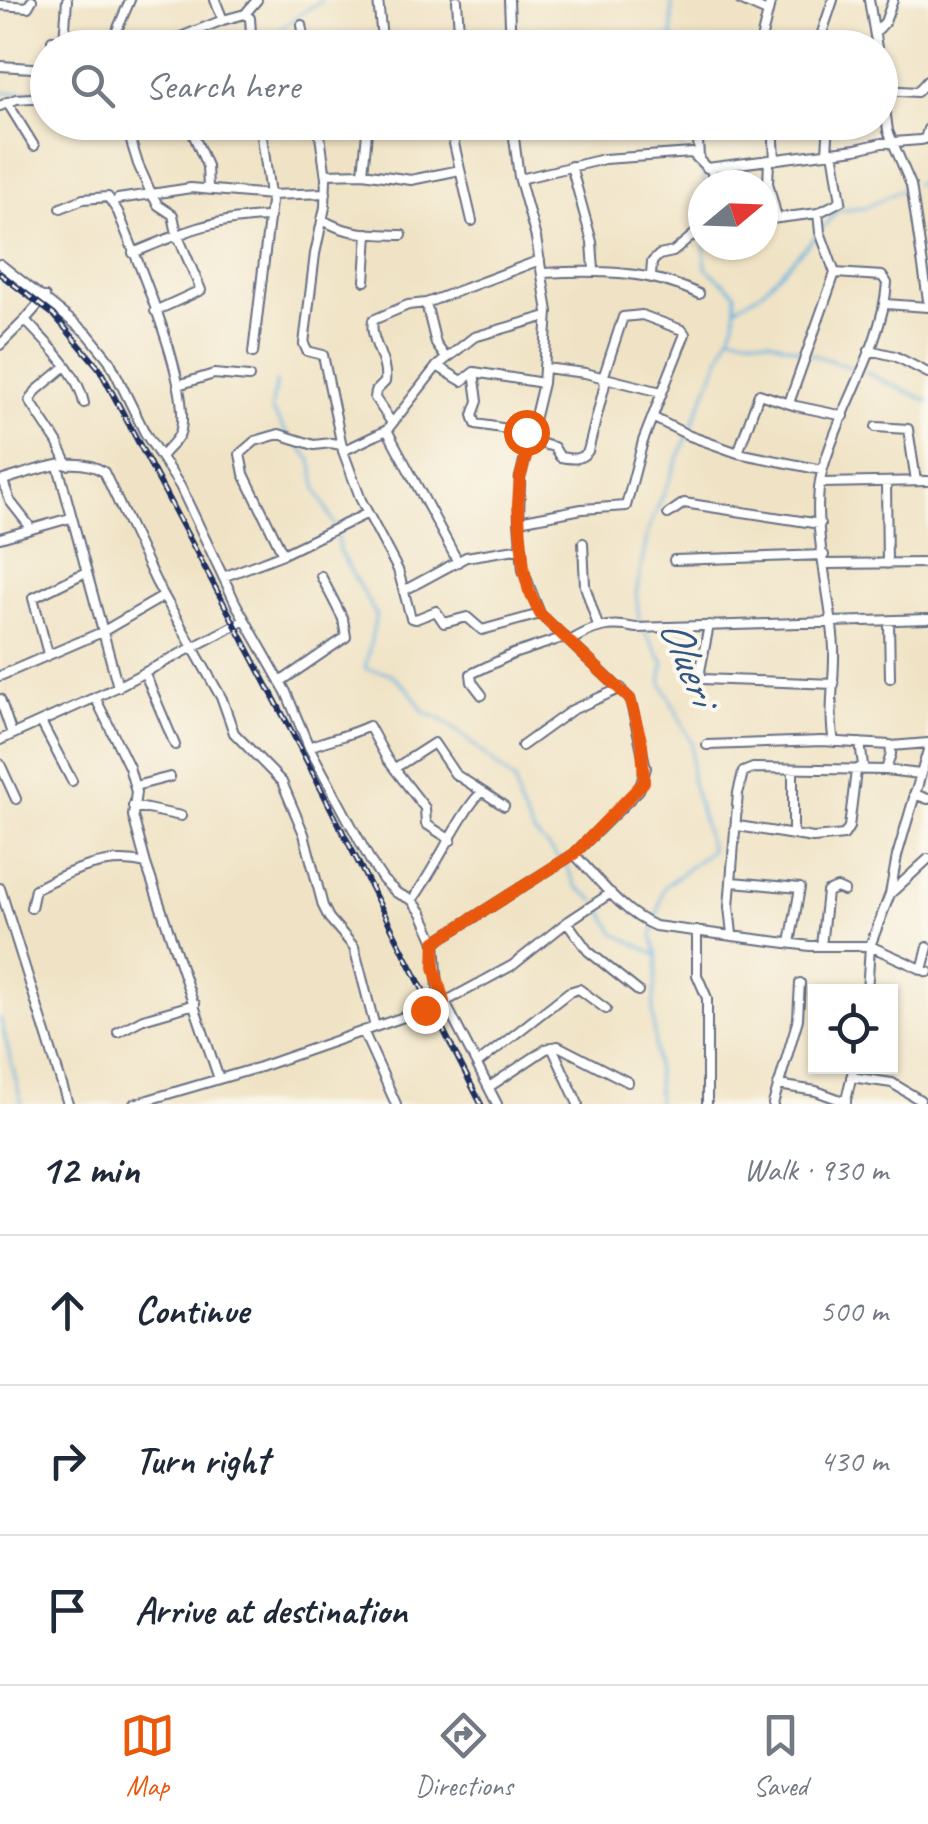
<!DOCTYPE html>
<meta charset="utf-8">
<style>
body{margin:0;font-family:Caveat,sans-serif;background:#f2f2f3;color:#1f2937}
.controls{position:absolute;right:30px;bottom:30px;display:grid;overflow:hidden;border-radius:0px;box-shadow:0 2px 8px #0004}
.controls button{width:90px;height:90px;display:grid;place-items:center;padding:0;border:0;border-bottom:2px solid #e0e1e3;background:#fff;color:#1f2937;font:50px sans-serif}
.compass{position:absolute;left:688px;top:170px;width:90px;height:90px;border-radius:50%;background:#fff;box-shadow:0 2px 8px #0004;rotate:71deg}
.stop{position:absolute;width:30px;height:30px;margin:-22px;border:8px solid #ea580c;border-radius:50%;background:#fff}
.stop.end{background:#ea580c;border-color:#fff;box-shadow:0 2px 10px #0008}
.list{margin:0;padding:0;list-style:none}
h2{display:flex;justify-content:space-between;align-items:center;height:130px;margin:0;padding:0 40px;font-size:42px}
h2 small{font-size:32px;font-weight:400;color:#747a83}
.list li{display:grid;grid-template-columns:65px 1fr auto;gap:30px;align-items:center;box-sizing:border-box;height:150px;padding:0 40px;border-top:2px solid #e0e1e3}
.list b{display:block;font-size:38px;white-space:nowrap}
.list em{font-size:32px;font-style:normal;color:#747a83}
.icon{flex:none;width:55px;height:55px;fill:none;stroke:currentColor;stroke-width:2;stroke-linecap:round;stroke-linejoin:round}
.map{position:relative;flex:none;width:928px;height:1104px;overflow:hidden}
.search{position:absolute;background:#fff;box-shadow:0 2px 8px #0004;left:30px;right:30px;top:30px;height:110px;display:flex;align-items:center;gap:25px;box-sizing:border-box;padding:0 35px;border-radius:55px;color:#747a83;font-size:38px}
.sheet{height:580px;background:#fff}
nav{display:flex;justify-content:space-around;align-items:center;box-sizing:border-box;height:140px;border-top:2px solid #e0e1e3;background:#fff;font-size:28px;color:#747a83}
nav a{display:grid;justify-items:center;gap:5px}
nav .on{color:#ea580c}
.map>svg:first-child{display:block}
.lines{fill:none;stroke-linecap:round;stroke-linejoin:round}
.stream{stroke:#66b2df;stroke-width:2.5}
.minor-casing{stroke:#666e82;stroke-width:12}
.minor{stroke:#fff;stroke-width:8}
.rail-casing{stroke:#1b2f5e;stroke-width:6}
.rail{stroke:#fbf7ec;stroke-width:2.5;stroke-dasharray:8;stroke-linecap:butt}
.route{stroke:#ea580c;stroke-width:12}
.labels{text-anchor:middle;stroke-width:8;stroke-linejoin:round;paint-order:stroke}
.water-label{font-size:45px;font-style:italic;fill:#325685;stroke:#fbf7ec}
</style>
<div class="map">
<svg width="928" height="1104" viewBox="0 0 928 1104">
<rect width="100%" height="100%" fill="#fbf7ec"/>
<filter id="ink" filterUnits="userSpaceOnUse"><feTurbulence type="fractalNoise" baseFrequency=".01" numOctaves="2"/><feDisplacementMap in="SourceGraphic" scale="20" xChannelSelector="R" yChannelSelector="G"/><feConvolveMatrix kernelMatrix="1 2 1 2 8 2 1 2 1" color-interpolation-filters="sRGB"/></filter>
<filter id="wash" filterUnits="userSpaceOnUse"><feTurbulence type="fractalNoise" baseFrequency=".0048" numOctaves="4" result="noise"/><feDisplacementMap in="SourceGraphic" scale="40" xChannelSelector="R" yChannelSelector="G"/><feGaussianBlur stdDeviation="2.25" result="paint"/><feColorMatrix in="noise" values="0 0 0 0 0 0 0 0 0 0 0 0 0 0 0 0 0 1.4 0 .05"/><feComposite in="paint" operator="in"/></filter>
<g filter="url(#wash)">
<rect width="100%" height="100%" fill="#f0e3c5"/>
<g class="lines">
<path class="stream" d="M211,48L271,47L283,26L322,0
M672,48V0
M0,93L48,91
M676,122L683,150
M686,157L703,171L705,185
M915,184L928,182
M823,228L837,211L865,208L907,187
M736,307L761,292L818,234
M732,335L770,340L858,370
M866,373L928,401
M276,382L271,410L288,435
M298,444L311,460L317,490L335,526
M337,534L339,551L376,615L365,669L390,673L410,691L424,712L441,719L466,738L515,782L519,804L532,831L560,860
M640,625L636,594L648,531L735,322L736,293L706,268L704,245
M644,631L664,663L661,681L692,743L691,778L711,850L664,887L652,937L658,956L653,1010L658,1104
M566,865L576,886L595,900
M600,906L615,933L656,955
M0,1018L22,1104"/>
</g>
</g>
<g filter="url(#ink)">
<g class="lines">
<g class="minor-casing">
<path id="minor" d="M215,0L223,20L245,14L257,0
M378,0L383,48
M457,0L460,48
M509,0L511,48
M740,0L767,12
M869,0L877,48
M0,5L28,7L32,0
M245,14L250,18L252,48
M302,25L306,48
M875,33L885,22L893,0
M52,40L88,47
M64,42L67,0
M113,48L115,35L130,0
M163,48L168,42L223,20
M553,48L605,36
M759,48L771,0
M817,48L833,0
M0,66L48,69
M880,70L888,131L911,185L928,300
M884,90L917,92L928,80
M7,102L34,146
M0,106L16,99L48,97
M125,122L138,164L151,193L158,205L173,215L177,234L201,290L155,311
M188,122L207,166L208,188
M318,122L326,178L325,207L315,254L304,344L307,351L323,355L343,451L361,500L398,570L411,618L416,619L436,611L444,623L467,617L482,630L540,614
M449,122L472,221
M697,122L699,158
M773,122L775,160
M827,152L829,122
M769,161L768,183L777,218
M571,166L592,242L594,270
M711,168L714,185
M363,173L368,122
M326,174L363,173L411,180L460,170
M520,179L604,159L692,153L707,168L856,149L882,143L920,140L925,139L928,129
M118,199L191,188L271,195L326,193
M61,208L83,199L108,197L118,212C136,258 194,390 180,433C176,443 166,449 161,457
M322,219C345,235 375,234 402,235
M763,220L818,213L841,201L833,151
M133,253C184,232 213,218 270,217
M0,264L88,334L109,360L145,433L180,486L236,604L286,692L309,747L371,862L383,880L397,893L412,900L422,913L435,942L438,989L497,1104
M543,273C598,270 649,270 699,294
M651,276L652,262L659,255L673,252L703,227
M365,281L368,233
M426,303L436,344L446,358
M885,304L928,307
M25,320L45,297
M0,345L25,320C47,344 77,370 84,403
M869,350L895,356L928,373
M253,353L271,202L260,122
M66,366L36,391L30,401L57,442L68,465
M437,366L462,381L474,372L543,383
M545,368L585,373L661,392
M474,372L478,401L473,415L476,424L533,433
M178,385L214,374L249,377
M789,403L835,273L820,232L818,213
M652,417L690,436L738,453L822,470
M392,423L375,398L376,391L385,382C388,359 369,341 373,320L408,305L426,303L540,260
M876,427L908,429L916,481
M387,430L458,562
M343,451L387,430L437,366L474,337L547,316
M738,453L759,394L796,406L844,416
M58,466L118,687
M0,481C30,473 75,452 104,472L156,582L222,699L234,733L282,782L304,834L323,906L329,918L354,947L375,1027
M3,481L10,501L28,524
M886,482L887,564
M821,483L928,481
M668,514L684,503L820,524
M519,521L582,509L626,506L643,441L685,334L682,330L642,315L623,317L603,378L605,384L588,451C580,461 571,459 560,457L554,447L531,441
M0,538L70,518
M583,543L585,586L598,626
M283,554L368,513
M674,560L824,555
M825,564L928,563
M223,577L283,554L244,474L240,454L255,441L279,434L314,445L331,443L341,445
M405,590L466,557L522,548
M889,622L890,678
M709,625L700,671L702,679L834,684
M570,641C593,627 609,622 636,628L928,619
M48,654L33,598L86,572
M145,674L175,745
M0,676L102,632L164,596
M280,682L346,637L343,619L321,576
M482,695L472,682L471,674L513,654L565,637
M95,697L129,767L136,792L133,816L146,864L219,1079
M0,699L12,734
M41,722L72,781
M0,740L105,693L245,620
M834,742C828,712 835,679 834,649C832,596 809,521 822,472C838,411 882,348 887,283L882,276L835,273
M707,745L822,741L890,745L891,754L886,770L920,774
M522,746L572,710L621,688
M891,746L928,743
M309,747C329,739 348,736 369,726L387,759L425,808L426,824L451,840
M0,764L16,799
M395,768L434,743L455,774L483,792
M793,769V833
M135,786L170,777
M914,794L928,799
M133,806L181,816
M738,826L813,838L844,835L849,827L856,771L863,765L860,743
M574,854C598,879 623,913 655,926L810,946H870L928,972
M732,882L800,888L790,943
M0,888L68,1104
M891,893L928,859
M412,900C430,879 467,800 483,792L504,806
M31,908L35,889C69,871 107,854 146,864
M567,922L588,951L638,991
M697,931V975L707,998V1104
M732,934L729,907L738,793L743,772L753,768L886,770
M435,942L574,854L639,790L646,768L630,699L540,614L523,570L519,521L520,478L543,383L548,312L536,238L519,177L512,122
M821,946L827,892L837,888L844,891
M922,970L928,947
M867,992L870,946L890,894L897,856L928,750
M363,1031L396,1104
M118,1032L143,1019L195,1004
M552,1047L578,1104
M477,1064L569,992L579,989L606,1009
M851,1077L892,1083L920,1100
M778,1085L816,1091L846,1102
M489,1087L546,1049L558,1046L628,1082
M134,1104L260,1067L441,1004L513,965L567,922L611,893
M773,1104L798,1019L800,983
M845,1104L854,1066"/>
</g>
<use href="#minor" class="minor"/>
<g class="rail-casing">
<path id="rail" d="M0,274L54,315L99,368L293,734L481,1104"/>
</g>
<use href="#rail" class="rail"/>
</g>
</g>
<g class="lines" filter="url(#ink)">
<path class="route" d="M425,1010L444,1002L434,967L435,942L574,854L644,782L642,744L630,699L540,614L529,591L524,570L518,505L520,478L533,433L526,432"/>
</g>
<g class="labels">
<g class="water-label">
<text transform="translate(690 660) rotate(68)" y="16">Olueri</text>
</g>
</g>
</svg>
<div class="controls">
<button><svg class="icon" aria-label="locate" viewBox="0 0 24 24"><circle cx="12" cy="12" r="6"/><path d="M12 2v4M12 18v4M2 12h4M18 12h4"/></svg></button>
</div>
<svg class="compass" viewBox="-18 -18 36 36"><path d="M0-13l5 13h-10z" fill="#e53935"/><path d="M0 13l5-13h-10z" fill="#747a83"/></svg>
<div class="stop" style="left:526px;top:432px"></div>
<div class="stop end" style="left:425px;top:1010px"></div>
<div class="search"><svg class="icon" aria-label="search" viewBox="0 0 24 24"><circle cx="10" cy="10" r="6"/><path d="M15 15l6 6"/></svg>Search here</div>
</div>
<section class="sheet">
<h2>12 min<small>Walk · 930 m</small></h2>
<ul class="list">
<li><svg class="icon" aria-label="ahead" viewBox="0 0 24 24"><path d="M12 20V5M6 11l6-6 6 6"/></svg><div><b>Continue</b></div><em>500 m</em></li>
<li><svg class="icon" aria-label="right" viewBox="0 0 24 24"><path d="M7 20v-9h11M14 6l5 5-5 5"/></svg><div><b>Turn right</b></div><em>430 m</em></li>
<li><svg class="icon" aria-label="arrive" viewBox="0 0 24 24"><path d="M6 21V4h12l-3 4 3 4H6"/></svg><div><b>Arrive at destination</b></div></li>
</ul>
</section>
<nav>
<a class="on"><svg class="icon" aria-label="map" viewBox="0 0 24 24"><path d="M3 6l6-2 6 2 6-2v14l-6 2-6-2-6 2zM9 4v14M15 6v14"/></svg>Map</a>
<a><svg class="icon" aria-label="directions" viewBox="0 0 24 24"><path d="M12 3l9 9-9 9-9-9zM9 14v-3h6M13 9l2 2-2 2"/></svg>Directions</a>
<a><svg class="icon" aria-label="saved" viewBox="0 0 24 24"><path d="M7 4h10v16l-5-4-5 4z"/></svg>Saved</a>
</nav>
